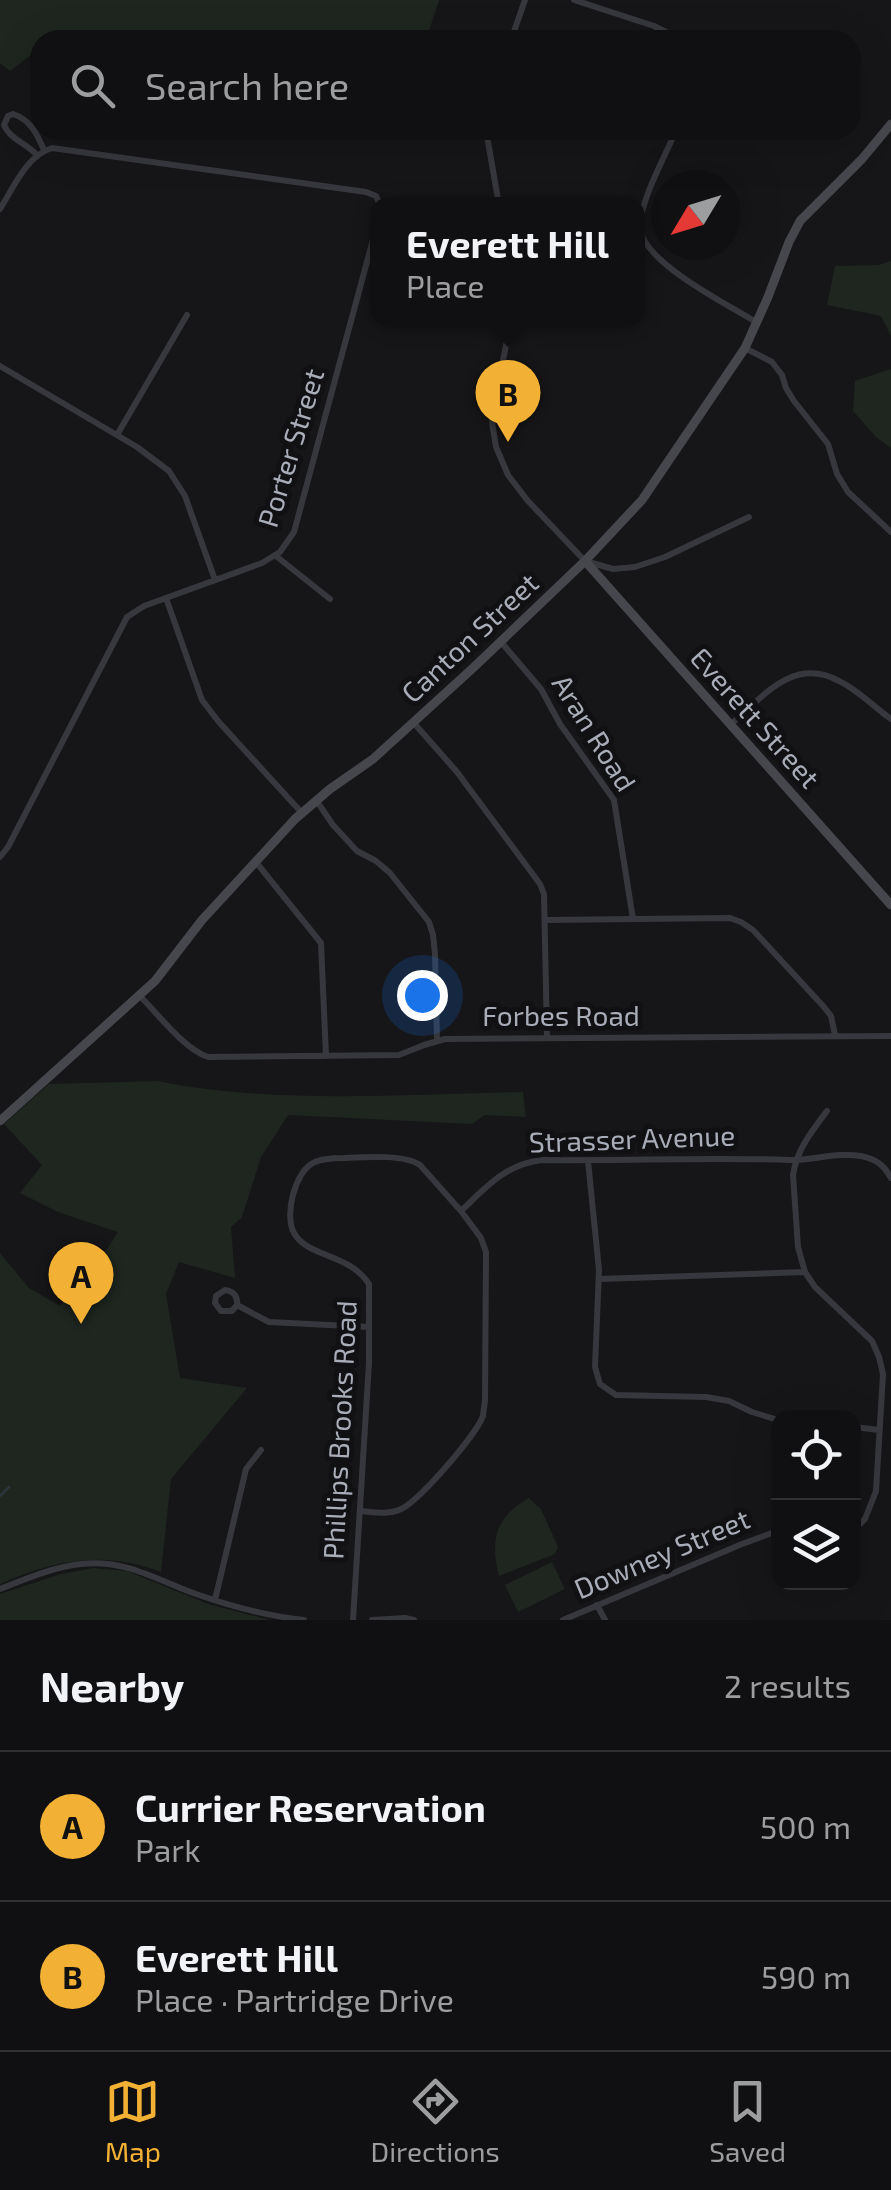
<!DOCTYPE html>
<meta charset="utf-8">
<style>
body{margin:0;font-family:"Exo 2",sans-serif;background:#19191b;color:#f1f3f6}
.controls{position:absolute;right:30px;bottom:30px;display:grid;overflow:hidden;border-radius:20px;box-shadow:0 10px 40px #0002}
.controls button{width:90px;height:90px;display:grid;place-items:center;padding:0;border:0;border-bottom:2px solid #303032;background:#101012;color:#f1f3f6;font:50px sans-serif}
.compass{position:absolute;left:651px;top:170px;width:90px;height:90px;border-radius:50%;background:#101012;box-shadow:0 10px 40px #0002;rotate:232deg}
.you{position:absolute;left:422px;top:995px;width:35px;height:35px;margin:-25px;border:8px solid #fff;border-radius:50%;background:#1a73e8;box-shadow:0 0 0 15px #1a73e833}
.badge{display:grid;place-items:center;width:65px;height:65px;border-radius:50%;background:#f2b134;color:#111;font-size:32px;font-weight:700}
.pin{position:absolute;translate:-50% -82px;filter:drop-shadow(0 2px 5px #0008)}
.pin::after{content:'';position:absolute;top:52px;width:35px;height:30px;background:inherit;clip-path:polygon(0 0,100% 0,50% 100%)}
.popup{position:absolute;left:370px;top:197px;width:275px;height:130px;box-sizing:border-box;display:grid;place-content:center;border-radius:20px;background:#101012;filter:drop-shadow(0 2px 8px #0005);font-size:32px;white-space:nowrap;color:#9c9d9f}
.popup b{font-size:38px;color:#f1f3f6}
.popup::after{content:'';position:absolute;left:50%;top:100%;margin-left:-20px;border:20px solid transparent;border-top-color:#101012}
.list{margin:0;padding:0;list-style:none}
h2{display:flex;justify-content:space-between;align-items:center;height:130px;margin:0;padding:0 40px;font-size:42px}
h2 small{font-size:32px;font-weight:400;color:#9c9d9f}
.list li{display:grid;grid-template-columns:65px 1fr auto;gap:30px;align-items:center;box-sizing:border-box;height:150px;padding:0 40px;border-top:2px solid #303032}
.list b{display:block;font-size:38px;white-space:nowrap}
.list p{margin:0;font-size:32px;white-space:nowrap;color:#9c9d9f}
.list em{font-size:32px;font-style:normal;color:#9c9d9f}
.icon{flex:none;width:55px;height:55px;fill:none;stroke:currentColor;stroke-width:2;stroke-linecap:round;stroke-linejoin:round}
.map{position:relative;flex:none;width:891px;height:1620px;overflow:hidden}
.search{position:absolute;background:#101012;box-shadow:0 10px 40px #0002;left:30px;right:30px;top:30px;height:110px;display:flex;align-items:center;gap:25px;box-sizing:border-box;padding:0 35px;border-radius:30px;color:#9c9d9f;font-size:38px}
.sheet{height:430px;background:#101012}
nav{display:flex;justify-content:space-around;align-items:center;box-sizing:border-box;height:140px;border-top:2px solid #303032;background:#101012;font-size:28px;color:#9c9d9f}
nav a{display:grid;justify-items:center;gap:5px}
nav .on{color:#f2b134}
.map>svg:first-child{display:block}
.green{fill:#1e261f}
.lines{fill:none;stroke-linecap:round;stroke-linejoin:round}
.stream{stroke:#2c353c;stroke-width:2.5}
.street{stroke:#37383d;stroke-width:6}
.secondary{stroke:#45474d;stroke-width:9}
.labels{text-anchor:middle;stroke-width:10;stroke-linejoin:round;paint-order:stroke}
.street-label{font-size:28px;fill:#a8adb8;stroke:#111113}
</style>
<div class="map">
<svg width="891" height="1620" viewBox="0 0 891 1620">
<rect width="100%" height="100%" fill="#161618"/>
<path class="green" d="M0,0H439L426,40H40V56L31,55L10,71L0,63Z
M891,261V336L881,316L827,305L835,266L879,265Z
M891,369V448L876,437L853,411L855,381Z
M157,1081C276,1105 402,1094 523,1092L526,1117L485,1115L472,1124L288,1115L261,1157L242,1217L231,1227L235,1278L179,1262L166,1294L180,1378L247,1388L171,1479L161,1572C104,1550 55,1560 0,1584V1253L29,1288L60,1306L85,1267L93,1271L118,1232L58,1212L20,1193L42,1165L4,1124L49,1084Z
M529,1498L541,1509L558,1547L555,1554L499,1576C490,1539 495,1517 529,1498Z
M552,1562L565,1589L518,1612L505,1585Z
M93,1568L127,1571L208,1604L270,1620H0V1594L61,1574Z"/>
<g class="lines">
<path class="stream" d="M0,1496L9,1487"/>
<path class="street" d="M574,0L654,26L682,40
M511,40L525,0
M486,130L499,205
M676,130C666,155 641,199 640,225C639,261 727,304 756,322
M37,155C27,144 9,138 4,125L8,116L13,114C31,120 37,134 44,150
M0,209C14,187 26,156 52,148L366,192L376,196L380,205
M511,320L493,411L492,422L496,447L508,475L528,501L585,561L613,569L635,567L665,557L749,517
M745,348L772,362L782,375L786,388L794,401L828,444L837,474L848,492L891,532
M0,366L137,447L169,471L185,496L215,580
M117,435L187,315
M276,556L330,599
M166,598L202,700L218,721L302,813
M501,642L541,689L560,724L614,800L633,919
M413,722L457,772L540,884L544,894L547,1038
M730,725C763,697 793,656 839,681C858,690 874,707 891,719
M316,800L333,825L357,851L376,861L390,873L429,922L433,935L435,954L437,1040
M0,857L8,847L127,617L144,606L262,563L280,552L294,532L378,221
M255,861L321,943L326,1056
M545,920L730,918L741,922L753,930L824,1007L831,1016L835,1035
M139,995C157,1013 184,1049 208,1057L399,1055L424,1045L445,1039L891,1036
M827,1111C812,1131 797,1149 793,1175L798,1247L805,1272L815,1287L872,1341L879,1357L883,1374L876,1491L865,1519L854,1530
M588,1161L599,1270L595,1367L600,1384L616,1395L706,1397L729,1401L752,1412L778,1420
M599,1279L805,1272
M237,1305L232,1311H221L215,1303L216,1296L225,1290C234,1291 238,1297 237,1305L269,1322L369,1327
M854,1427L879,1430
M360,1511C373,1512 387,1515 399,1510C418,1503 476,1435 483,1416C483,1414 485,1402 485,1400L486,1252L481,1238L461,1211C486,1187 506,1164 542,1160C625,1161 708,1157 791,1160C814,1160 838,1152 861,1156C876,1159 884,1165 891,1178
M0,1589C26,1579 53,1567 81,1564C127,1559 158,1581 199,1595C233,1607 268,1616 304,1620
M215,1600L246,1469L261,1450
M597,1605L605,1620
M353,1620L369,1363V1284C349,1253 308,1258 294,1233C284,1215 295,1172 313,1163C322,1158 335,1158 344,1158C364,1157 404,1154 420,1165L461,1211
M372,1620L405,1618L414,1620
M563,1620L742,1544L772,1533H778"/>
<path class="secondary" d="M585,561L891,905
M0,1121L155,981L202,920L295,819L330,789L373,759L473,668L585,561L642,500L745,348L768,297L789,242L800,221L862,159L891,124"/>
</g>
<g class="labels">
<g class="street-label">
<text transform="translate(291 448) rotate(-73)" y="10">Porter Street</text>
<text transform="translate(470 638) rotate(-43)" y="10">Canton Street</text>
<text transform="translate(755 718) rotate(48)" y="10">Everett Street</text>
<text transform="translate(594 733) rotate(58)" y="10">Aran Road</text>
<text x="561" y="1026">Forbes Road</text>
<text transform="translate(632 1139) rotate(-2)" y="10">Strasser Avenue</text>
<text transform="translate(340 1430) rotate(-87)" y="10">Phillips Brooks Road</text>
<text transform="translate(662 1554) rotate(-23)" y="10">Downey Street</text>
</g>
</g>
</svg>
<div class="controls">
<button><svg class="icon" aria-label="locate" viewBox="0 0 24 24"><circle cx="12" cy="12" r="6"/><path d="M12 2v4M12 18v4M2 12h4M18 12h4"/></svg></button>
<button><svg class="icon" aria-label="layers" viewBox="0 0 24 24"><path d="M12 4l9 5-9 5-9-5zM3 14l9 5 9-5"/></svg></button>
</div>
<svg class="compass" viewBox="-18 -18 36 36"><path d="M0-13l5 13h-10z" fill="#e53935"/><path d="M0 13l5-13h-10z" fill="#9c9d9f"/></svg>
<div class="you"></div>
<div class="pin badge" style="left:81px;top:1324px">A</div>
<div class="pin badge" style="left:508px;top:442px">B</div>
<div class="popup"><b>Everett Hill</b>Place</div>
<div class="search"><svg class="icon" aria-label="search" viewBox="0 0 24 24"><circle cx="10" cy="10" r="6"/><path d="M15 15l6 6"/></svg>Search here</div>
</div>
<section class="sheet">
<h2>Nearby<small>2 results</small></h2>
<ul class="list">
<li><span class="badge">A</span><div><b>Currier Reservation</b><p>Park</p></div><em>500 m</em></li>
<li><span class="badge">B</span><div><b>Everett Hill</b><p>Place · Partridge Drive</p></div><em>590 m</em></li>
</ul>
</section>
<nav>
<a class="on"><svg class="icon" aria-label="map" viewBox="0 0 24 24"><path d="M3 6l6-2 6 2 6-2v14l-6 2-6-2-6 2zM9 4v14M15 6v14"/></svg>Map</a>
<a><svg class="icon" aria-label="directions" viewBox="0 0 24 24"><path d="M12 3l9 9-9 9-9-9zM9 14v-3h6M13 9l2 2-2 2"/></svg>Directions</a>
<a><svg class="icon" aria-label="saved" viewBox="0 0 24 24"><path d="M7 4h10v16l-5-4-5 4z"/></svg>Saved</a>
</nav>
